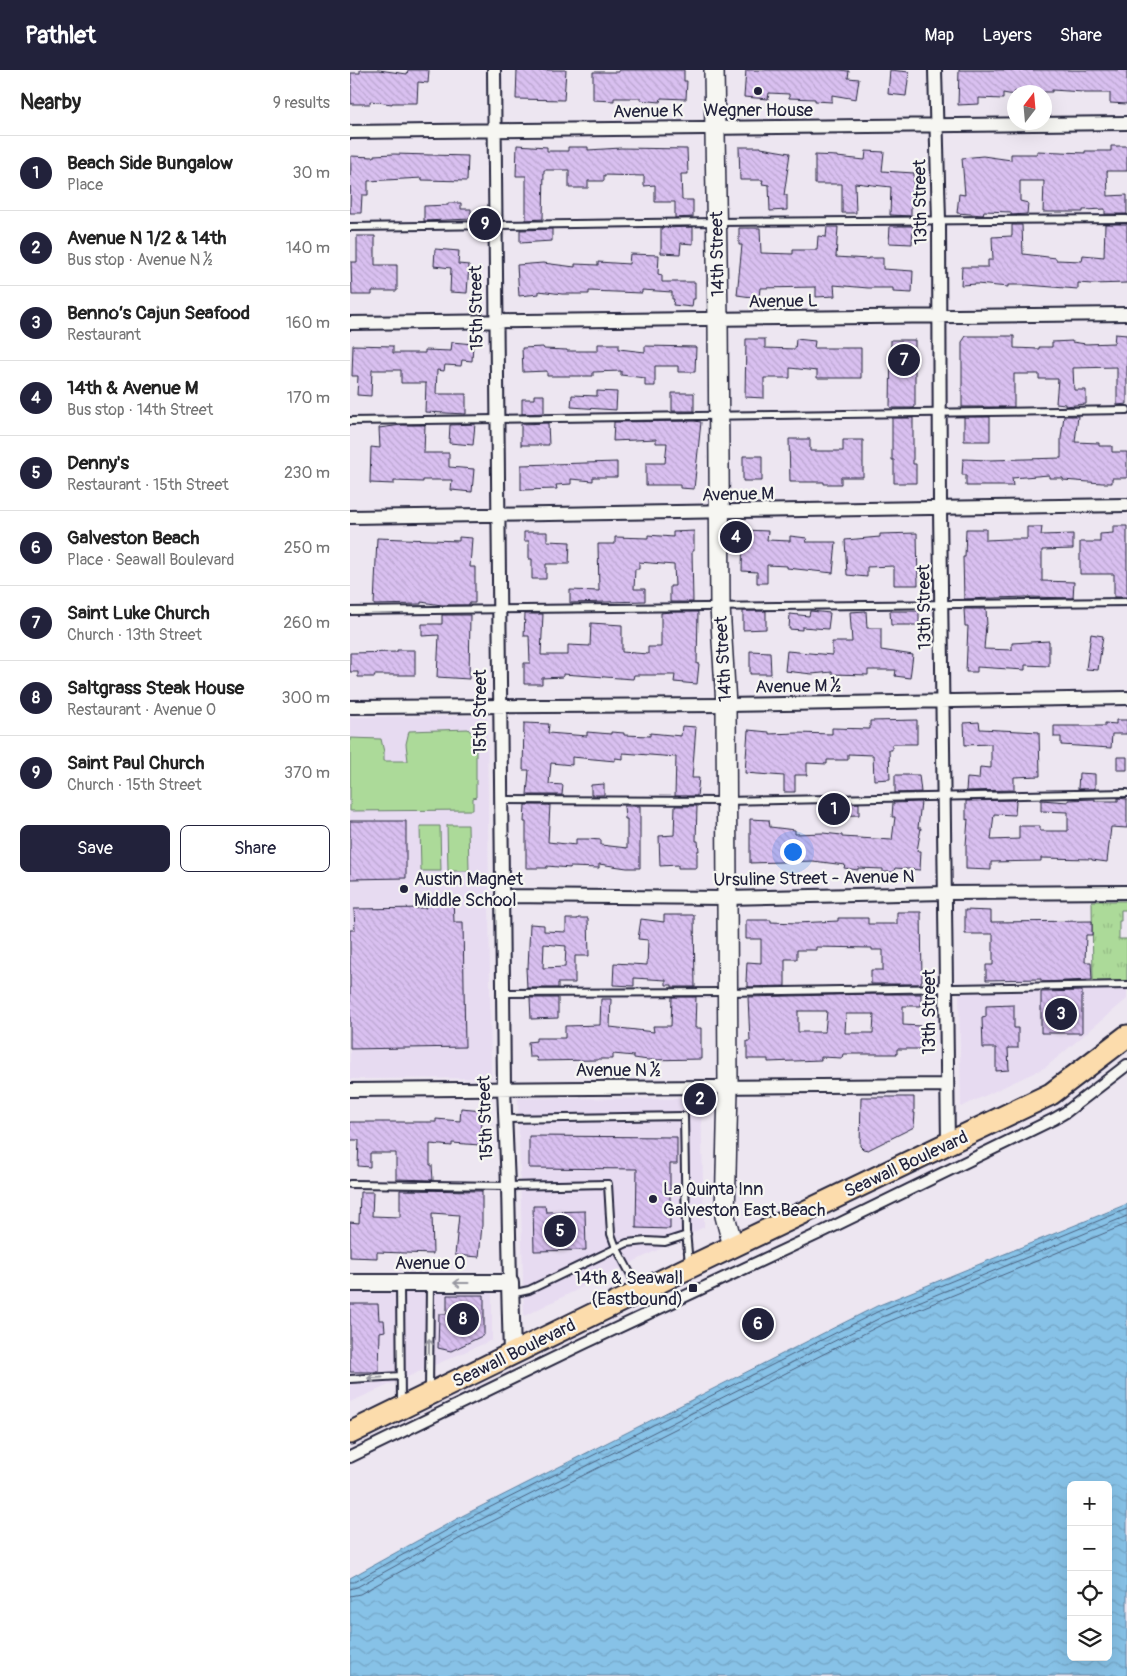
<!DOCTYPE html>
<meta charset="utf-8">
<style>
body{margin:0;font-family:Pangolin,sans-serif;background:#f6f6f6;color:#222}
.controls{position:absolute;right:15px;bottom:15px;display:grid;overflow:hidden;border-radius:8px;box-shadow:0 5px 20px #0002}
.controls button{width:45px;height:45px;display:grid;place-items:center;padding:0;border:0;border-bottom:1px solid #e0e0e0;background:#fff;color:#222;font:25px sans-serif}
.compass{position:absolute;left:657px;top:15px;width:45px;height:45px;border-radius:50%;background:#fff;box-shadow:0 5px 20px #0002;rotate:16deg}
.you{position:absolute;left:442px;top:781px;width:18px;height:18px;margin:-12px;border:4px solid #fff;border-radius:50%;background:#1a73e8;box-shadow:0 0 0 8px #1a73e833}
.badge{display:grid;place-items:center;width:32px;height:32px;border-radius:50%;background:#22223b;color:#fff;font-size:16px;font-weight:700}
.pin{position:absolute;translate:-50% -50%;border:2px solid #fff;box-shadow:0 1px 5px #0006}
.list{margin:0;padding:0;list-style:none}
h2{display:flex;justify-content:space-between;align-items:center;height:65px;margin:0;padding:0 20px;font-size:21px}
h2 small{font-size:16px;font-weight:400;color:#767676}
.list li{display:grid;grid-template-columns:32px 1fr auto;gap:15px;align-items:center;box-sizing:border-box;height:75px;padding:0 20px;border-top:1px solid #e0e0e0}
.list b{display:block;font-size:19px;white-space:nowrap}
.list p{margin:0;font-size:16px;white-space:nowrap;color:#767676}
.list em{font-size:16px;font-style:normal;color:#767676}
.actions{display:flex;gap:10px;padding:15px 20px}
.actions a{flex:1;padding:11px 0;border:1px solid #22223b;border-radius:8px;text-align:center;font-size:18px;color:#22223b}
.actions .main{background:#22223b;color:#fff}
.icon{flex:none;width:28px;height:28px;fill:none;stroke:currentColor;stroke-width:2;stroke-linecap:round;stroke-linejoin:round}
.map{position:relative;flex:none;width:777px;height:1606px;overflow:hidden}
header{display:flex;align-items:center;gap:30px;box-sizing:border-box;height:70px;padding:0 25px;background:#22223b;color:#fff}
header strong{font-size:24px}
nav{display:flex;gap:28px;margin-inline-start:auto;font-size:18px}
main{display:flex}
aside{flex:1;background:#fff}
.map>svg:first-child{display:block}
.built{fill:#e7dbf1}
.grass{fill:url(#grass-tufts);stroke:#677e6a}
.park{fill:#acda99;stroke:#677e6a}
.water{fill:url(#water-waves);stroke:#5f82a2;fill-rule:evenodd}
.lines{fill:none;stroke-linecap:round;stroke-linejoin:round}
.shore{stroke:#4a6280;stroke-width:1}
.building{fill:url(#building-back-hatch);stroke:#22223b;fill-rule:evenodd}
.service-casing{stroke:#22223b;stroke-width:10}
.pedestrian-casing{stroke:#22223b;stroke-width:14}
.minor-casing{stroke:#22223b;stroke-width:16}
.tertiary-casing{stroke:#22223b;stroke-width:20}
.secondary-casing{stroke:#22223b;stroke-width:22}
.primary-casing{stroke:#22223b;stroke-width:25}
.service{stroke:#f6f6f2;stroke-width:6}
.pedestrian{stroke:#f6f6f2;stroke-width:10}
.minor{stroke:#f6f6f2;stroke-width:12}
.tertiary{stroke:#f6f6f2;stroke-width:16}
.secondary{stroke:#f6f6f2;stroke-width:19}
.primary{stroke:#fcdcac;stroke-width:21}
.oneway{stroke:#9797a0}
.poi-dot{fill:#22223b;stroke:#f6f6f2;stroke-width:2}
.labels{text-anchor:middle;stroke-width:4.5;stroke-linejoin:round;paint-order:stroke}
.poi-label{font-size:18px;fill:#22223b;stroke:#f6f6f2;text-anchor:start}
.street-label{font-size:18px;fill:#22223b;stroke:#f6f6f2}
</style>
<header>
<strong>Pathlet</strong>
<nav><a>Map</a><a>Layers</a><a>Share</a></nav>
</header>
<main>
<aside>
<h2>Nearby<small>9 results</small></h2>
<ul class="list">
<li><span class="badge">1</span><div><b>Beach Side Bungalow</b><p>Place</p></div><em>30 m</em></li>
<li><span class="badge">2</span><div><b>Avenue N 1/2 &amp; 14th</b><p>Bus stop · Avenue N ½</p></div><em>140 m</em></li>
<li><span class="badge">3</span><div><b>Benno’s Cajun Seafood</b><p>Restaurant</p></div><em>160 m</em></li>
<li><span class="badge">4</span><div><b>14th &amp; Avenue M</b><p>Bus stop · 14th Street</p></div><em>170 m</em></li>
<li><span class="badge">5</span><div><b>Denny's</b><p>Restaurant · 15th Street</p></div><em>230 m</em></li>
<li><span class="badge">6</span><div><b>Galveston Beach</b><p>Place · Seawall Boulevard</p></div><em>250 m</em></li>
<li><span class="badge">7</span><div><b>Saint Luke Church</b><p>Church · 13th Street</p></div><em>260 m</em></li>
<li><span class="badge">8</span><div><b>Saltgrass Steak House</b><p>Restaurant · Avenue O</p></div><em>300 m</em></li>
<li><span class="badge">9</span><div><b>Saint Paul Church</b><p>Church · 15th Street</p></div><em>370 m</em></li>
</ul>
<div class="actions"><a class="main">Save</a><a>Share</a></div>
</aside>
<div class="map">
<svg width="777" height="1606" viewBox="0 0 777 1606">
<defs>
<pattern id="grass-tufts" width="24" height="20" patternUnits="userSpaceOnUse" patternTransform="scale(1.25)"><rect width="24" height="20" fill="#acda99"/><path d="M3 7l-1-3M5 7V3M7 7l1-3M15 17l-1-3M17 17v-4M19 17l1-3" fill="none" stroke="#94bb85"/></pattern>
<pattern id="water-waves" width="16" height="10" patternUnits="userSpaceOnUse" patternTransform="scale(1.25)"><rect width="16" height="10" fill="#87c2e7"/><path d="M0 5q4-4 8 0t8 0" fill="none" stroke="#74a6c7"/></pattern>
<pattern id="building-back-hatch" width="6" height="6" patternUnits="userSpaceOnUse" patternTransform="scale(1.25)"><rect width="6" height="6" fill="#d9c0f0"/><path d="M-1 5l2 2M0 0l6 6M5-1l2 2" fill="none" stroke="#baa5cf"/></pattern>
</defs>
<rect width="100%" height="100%" fill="#ede6f1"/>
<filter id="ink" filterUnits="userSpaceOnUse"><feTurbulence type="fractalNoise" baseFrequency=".02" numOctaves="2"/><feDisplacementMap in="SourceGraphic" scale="10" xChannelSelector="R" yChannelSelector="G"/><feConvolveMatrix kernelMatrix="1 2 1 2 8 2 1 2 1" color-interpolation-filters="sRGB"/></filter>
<g filter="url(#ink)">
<path class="built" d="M137,646L141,1008L0,1009V647Z
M777,920V929L696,997L611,1037L609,922Z
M168,1028L351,1029L354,1157L174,1246Z
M0,1221H142V1270L0,1332Z"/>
<path class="grass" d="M742,831H777V840H771V851H769V869H777V912H743Z"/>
<path class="park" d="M118,659L126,668V727L123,728V740L0,741V668L31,669L34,682V691H58L56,674L59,661Z
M97,755H118L119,801H98Z
M70,756H90L91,801H71Z"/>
<path class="water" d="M777,1134V1606H0V1508L114,1445L527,1236ZM721,1415H758V1587H721Z"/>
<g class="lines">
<path class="shore" d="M0,1512H4L117,1449L529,1241L777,1139
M0,1519L7,1517L120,1455L532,1247L777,1146
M0,1526L10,1524L123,1461L535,1253L777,1154"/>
</g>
<path class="building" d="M10,0H29L57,4L58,0H79L78,13L68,12L67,33H42V34L20,31V34H1V3H10Z
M167,0H216L214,30L166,29Z
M269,0H334V11H337L336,29L311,28L310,32L290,30L291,28H264V31L243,30V2H269Z
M396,0H489L499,1L498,8L509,9L506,29L482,25V32L465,31V29L439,28V24L419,23L418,29L394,27Z
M540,0L559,2L556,26L538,24Z
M609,0H777V34L760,33V23H733V22L702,20V22H664V25L653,23V29L629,28V34L608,35Z
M167,75L197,77V81H218V77H238V80L271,78L337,79L338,104H331L332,130H343V147L325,148V132H305V115L294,116V106L254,105V111H238V118H219V100H194L193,149L176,150V106H166Z
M761,76H777V101H757L758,126L777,125V144H755V139L733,140V142H693L694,111H670V131L678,133L677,144L661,145V142L634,141L633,145L607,143L609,124L615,125L612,88L633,86L661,90V84H687V81L735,83V81H761Z
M389,77H411V78L440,83L434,125H437V140L420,141L419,115L412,114L413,110H390Z
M516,81L534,82L532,101L564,103L563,121H561V146L540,145L541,117L505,113L506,143H492V114H465V85L487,86V87L515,90Z
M44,84L118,86L117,111L72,110V108L18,111V125H12L11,143H0L1,86L24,87V85Z
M98,133H111V139H121V149L74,151V136L98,135Z
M755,154H777V213L742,214L728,213V219L677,215H658V217L627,214L611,215L612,197H638V190H643L642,167L662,166V155H672L673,184L706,188V190L732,191L733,185L754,187Z
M540,156H563L562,174L539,173Z
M343,157V174L331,173L330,184L311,183V158Z
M477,157H488L486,187L518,189V188H533V199L563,201L562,223L543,222V218H518L484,215L485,226L466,227V217L410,218L409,228L387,225L392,175H389V158H410L411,183L443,184V180H467L468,166L476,167Z
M202,159V171L170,173V160Z
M7,166H25V195H47V221H22V225H2L1,192H7Z
M85,179L109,181L108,194L119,195L117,223L100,222L101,198L84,196Z
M280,184L309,185L308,204L312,205V212H345V229H343L342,237L323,235L324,229H322V222L292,220V223L239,221V224H212L189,221V224L169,226L167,195L193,193L225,197V194L248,195V192L279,194Z
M765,264L777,265V334L767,335V297L723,298L724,320H736V334L715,336V334L706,333L708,309H689V304H664V337H612V272L616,266H664V278L689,279V277H702V272L722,271V272L736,274L764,273Z
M396,269H415V278L445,279L446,269L465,271L464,278H511V308H467V301L440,298V308H414V328L395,327Z
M541,270H565V337L563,338H542L540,337Z
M102,272L123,274L122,291L112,290L111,296L95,295L94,301L87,300L86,324H116V344L75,342L76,313H51V300H22L21,326L7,325L8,306H2L3,275L43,276V283H75V280L101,281Z
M248,274H269V279L295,282V276L346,277L345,302H328V296H305V316H295V308L271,305V301L243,302V306H197V301L173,302L172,278L193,277L194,279L217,280V281H248Z
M247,321L267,322L266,340L221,337L222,325L247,326Z
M322,323H344V341H322Z
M184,325H194V343L172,344V329H184Z
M714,346H728L725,372L749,373V376H762V382H777V408H762V413H752L713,410V408H699V405L662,408L663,416H616V405H612L613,389L640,390L711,388V368Z
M614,347H640V371H614Z
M542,348H563V394H566V413H544V390H542Z
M344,351L351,352L344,419L330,418V415H296V393H315L317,373H306V369L263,371L264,352Z
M198,353L199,375H171V354Z
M125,354L123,375L99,373L100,355Z
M52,355H75L74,383H99V397L124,399L122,422L101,420L102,410H73V412L44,411V414L20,413L21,377L30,378L29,358Z
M439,369H460V381H493V370H513V407H491V414H474V412H440Z
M393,386H412V411H393Z
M267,392V407H243V411L221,409V414L206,415L207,419L171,420V395Z
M763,456H777V527H764V504H730V472H750V464L763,463Z
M677,457H692L691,465L723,464V479L692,480V511L724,512L723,528L677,527L614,529L613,487H615L616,459H636V470L658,469H677Z
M393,460L418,461L417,470L440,471V466L457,468L456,472H486L483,503L437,498V496L417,495V513H407V502L392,501Z
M344,461V481H342L343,532H320V516H325L324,495L289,492V499H285L284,519H295V531L220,533V520L249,521L248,474H265V467L298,468V465L323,467V462Z
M174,462H197V471L220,472L219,494H196V509H182V489H179V471H174Z
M567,463L568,515H544V496L517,497V507L497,505L495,470L530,467V464Z
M109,467L122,468L120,497H125V533H119V535H92L71,532V534L24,535L27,468L109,471Z
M614,539H636L637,555H636L634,579L662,580V573L699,571V596L675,595V600L627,597V602H616L618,556H615Z
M393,541H416V559L393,560Z
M460,541L480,543L478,559L452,557V560L439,559L440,544L459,546Z
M516,541L517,558H531V580L563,585L560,608L545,606L546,600H518V605L482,604V602L462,604L435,601L437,581L482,585V572H502L500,542Z
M540,541H569V555H541Z
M320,542H348L347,594H349L347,614L324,612L325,605H284L283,609L213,604V607L192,608V614H174V593H180L179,566H174L175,544H193L191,585H218V575L240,576L241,553L272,555V582L298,584V577H311V543Z
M92,545H120L119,609L87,607L89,565L72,566V554H92Z
M741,564L753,566L748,600L736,599Z
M47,580H65V605H24L25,607H8V602H0V583L47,582Z
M400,581L420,582L421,604H400Z
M567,650V674H542V680H539L540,709L524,710L523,685L498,684V690H477V694L457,693V705H445V722H434V706L395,703L398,660L419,662V664L447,663L482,664V658L520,659V651Z
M766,650H777V664H762L761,678L711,675V667H704V656H755V653L766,654Z
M629,652L630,659L689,662L690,706L664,707V720L616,721L617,708L629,709L630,697L641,698V674L615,675L614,653Z
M174,653L199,654L198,663L237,666V662L261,664V662L274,663V665L300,666V663L331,666L332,656L346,657L342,708H349L347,726H325L326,687L273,683V689L265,688V691L222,687V695L201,693L199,714L213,715L212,725H177L179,700H173Z
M767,687H777V700H767Z
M729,703L745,704V719H728Z
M545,705H569L571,722L545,723Z
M254,714V725H241V715Z
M768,728L777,729V758L761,757L757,792L742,790V789L691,788V791L641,792V800L616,799V775L618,749L616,750V731L664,730L666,732L665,745L644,744L641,770L669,769V756H690V761H718V742L691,741V730L718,732V730L745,729V731H768Z
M571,732L568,758H571L567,781H571L570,800L545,798L544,802H533V799L508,798V800L494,798L495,795L463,791L400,793V749L419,750L420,757L445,760V764L473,763L492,765V767L542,770L545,747H542L543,733Z
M509,733V745L477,746V734Z
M175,735H200L198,772L226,775V769H238L251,770V775L277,778V749H275L274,736H290V798H277L249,794V798L220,797V798L197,796V798H176V752H174Z
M325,736H347L346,771H348L349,781H347V798H328V795L310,796L309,766L324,765Z
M0,751H56V808L0,809Z
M103,827L104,852H113L115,977L0,979V860H5L4,839L76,838V828Z
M615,840L641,841V852L742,851V865H736L735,892H741L742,910L691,912V909L636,910V895H643V864H615Z
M547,842H571L572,911H571V914H521V900H533V880H522V878L466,877V880H447V889H435V916L398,917V912H396L397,892L411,893V869H396V850H421V852L447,853L488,851V848H518V854H547Z
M314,845H344L345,917H322V915H316V910L284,908V916L263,915L264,893L297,895L298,870L288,869L291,849L314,852Z
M228,848H238L239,886H225V913H208V918H177L176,898H178L180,854L194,855V861L216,862V849H228ZM194,874L216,876L215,897L193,898Z
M732,921V963H691V922Z
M522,924H571V936H553V955L571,956V979H547V984H493L492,988L471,987V990L418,992V989H397V971H400L398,927ZM448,941H477L475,962H448ZM496,944H524L523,963H495Z
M322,927H346L345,958H351V989L298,990L284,988V986L263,984V989H248V990L187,991L186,987H179L178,972L186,971V968H215V956L250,955L251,929H261L260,957L304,962L303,956H321Z
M180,928H208V948L181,949Z
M664,935V958H668V978H658L659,1000L646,1001V978H633L632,948L636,947V936Z
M511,1027H564V1043H565L564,1057L518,1080L513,1079L510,1076Z
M111,1038L133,1040L130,1075L102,1073V1076L80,1074V1095H82L83,1110L46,1109V1083H20V1097L8,1096L9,1070H0V1052H86V1049L110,1051Z
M179,1066L327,1067V1094H320V1159L286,1158L287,1099L179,1098Z
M50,1120L132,1121V1155L129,1187L105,1185L109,1145L82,1143L83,1184L27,1182V1188L0,1187V1152L9,1153L10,1122H23L22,1146L50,1147Z
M183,1136H195L196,1142L235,1141L236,1180L184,1181Z
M97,1225H134V1265L101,1281L88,1278L89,1244H97Z
M0,1234H28L29,1250H34L35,1261L30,1262L29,1302H0Z"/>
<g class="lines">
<g class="service-casing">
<path id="service" d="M0,157L367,152L777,149
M0,351L777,340
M0,541L777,532
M150,730L376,731L777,723
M153,923L377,922L777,915
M155,1049L334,1046L336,1161L339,1194
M0,1114L158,1116L258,1114L261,1164L265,1175L288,1218
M50,1214L51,1334
M161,1224L179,1220L277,1173L296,1171L315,1172L337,1165
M0,1309L51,1306
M79,1321L80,1213"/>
</g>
<g class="pedestrian-casing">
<path id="pedestrian" d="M0,1387L233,1274L468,1164L704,1049L716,1042L777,995"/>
</g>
<g class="minor-casing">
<path id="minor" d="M144,0L154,1018L158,1116L160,1213
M585,0L589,151L590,438L598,1074
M0,62L777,53
M0,253L777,244
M0,447L777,435
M0,637L376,635L777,628
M152,826L377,828L595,823L777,822
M0,1020L597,1015"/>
</g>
<g class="tertiary-casing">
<path id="tertiary" d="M0,1213H160L162,1284"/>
</g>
<g class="secondary-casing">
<path id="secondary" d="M364,0L368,250L370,537L376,635L378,1018L375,1146L383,1176"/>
</g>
<g class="primary-casing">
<path id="primary" d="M0,1363L340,1197L701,1024L777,966"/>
</g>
<use href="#service" class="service"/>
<use href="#pedestrian" class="pedestrian"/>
<use href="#minor" class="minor"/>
<use href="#tertiary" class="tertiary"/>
<use href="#secondary" class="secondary"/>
<use href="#primary" class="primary"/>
</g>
<defs><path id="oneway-shaft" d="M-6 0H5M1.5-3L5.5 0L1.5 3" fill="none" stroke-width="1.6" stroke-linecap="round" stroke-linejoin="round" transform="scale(1.25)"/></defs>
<g class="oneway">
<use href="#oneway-shaft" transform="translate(111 1213) rotate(180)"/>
<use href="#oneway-shaft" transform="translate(79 1276) rotate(-89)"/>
<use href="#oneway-shaft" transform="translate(25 1308) rotate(177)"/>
</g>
</g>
<g class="poi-dot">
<circle cx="408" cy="21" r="5"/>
<circle cx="54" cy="819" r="5"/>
<circle cx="303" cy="1129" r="5"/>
<rect x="338" y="1213" width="10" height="10" rx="2.5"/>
</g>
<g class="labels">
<g class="poi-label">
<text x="408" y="46" text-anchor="middle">Wegner House</text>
<text x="64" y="815">Austin Magnet<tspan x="64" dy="21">Middle School</tspan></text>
<text x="313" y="1125">La Quinta Inn<tspan x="313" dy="21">Galveston East Beach</tspan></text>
<text x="333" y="1214" text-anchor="end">14th &amp; Seawall<tspan x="333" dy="21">(Eastbound)</tspan></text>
</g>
<g class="street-label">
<text transform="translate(298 41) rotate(-1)" y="6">Avenue K</text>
<text transform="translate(570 132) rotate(-91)" y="6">13th Street</text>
<text transform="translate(367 184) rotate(-91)" y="6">14th Street</text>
<text transform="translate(433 231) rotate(-1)" y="6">Avenue L</text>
<text transform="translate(126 238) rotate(-91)" y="6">15th Street</text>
<text transform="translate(388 424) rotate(-1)" y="6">Avenue M</text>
<text transform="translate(574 537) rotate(-91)" y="6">13th Street</text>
<text transform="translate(373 589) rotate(-93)" y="6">14th Street</text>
<text transform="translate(448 616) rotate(-1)" y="6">Avenue M ½</text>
<text transform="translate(130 642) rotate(-90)" y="6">15th Street</text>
<text transform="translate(464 808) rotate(-1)" y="6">Ursuline Street - Avenue N</text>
<text transform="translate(579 942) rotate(-90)" y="6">13th Street</text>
<text x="268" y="1006">Avenue N ½</text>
<text transform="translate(135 1048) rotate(-92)" y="6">15th Street</text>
<text transform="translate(556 1094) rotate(-25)" y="6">Seawall Boulevard</text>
<text x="80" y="1199">Avenue O</text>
<text transform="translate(164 1283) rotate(-26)" y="6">Seawall Boulevard</text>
</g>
</g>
</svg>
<div class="controls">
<button>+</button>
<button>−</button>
<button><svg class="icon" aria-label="locate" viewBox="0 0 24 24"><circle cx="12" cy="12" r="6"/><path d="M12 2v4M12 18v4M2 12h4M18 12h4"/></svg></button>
<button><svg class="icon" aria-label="layers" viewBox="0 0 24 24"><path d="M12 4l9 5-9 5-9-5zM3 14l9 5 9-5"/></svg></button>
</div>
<svg class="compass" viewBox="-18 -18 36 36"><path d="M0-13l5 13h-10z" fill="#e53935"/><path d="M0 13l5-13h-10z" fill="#767676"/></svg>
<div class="you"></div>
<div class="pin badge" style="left:484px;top:739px">1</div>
<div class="pin badge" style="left:350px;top:1029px">2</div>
<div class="pin badge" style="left:711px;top:944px">3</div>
<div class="pin badge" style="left:386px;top:467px">4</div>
<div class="pin badge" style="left:210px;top:1161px">5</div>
<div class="pin badge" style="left:408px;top:1254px">6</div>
<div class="pin badge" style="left:554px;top:290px">7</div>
<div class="pin badge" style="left:113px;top:1249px">8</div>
<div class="pin badge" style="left:135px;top:154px">9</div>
</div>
</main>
